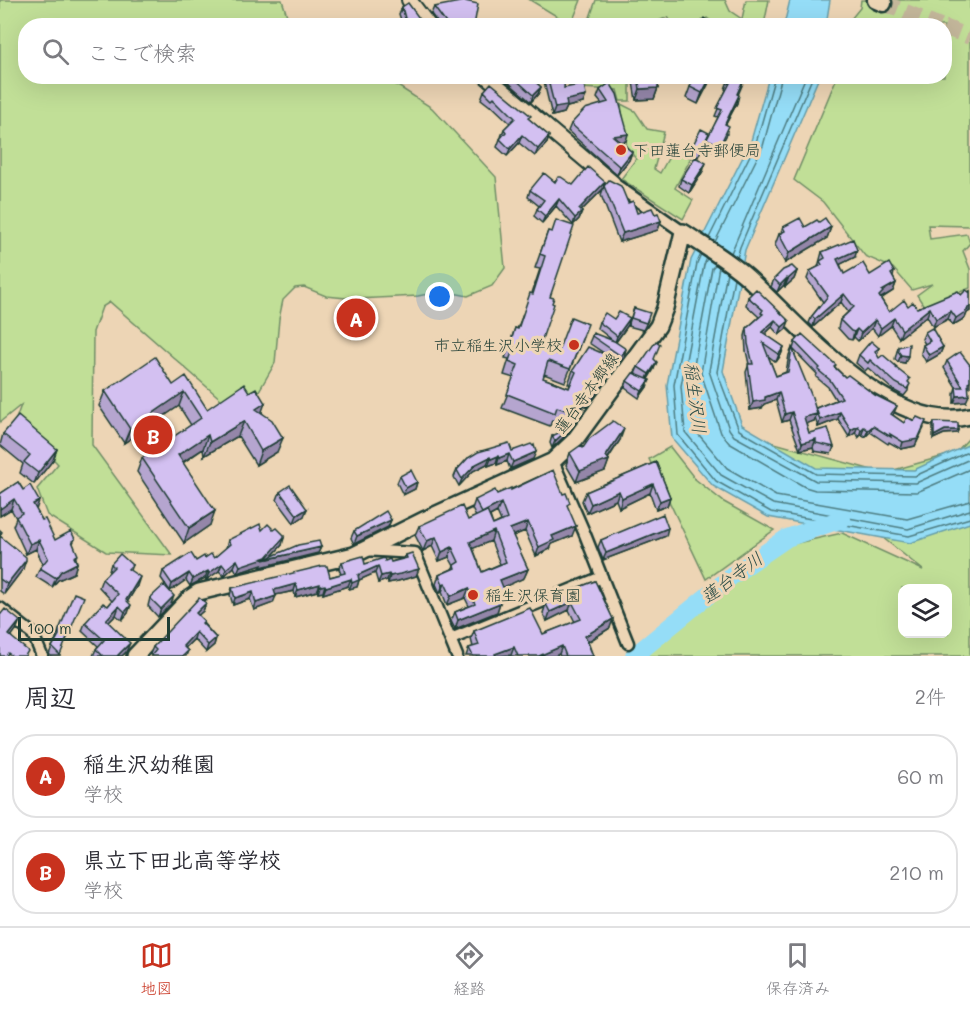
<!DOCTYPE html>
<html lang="ja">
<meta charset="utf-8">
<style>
body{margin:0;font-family:Mali,"Klee One",sans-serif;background:#f7f7f7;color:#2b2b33}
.controls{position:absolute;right:18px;bottom:18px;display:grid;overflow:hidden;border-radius:12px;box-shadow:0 6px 24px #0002}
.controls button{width:54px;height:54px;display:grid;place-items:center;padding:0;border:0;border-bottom:2px solid #e1e1e2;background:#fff;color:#2b2b33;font:30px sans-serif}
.scale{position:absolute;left:18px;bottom:15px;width:152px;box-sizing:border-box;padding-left:6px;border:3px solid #1f3d34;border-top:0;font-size:16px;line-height:21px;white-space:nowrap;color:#1f3d34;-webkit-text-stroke:4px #edd5b5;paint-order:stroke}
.you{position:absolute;left:440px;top:297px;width:21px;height:21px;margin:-15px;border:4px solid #fff;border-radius:50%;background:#1a73e8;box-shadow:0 0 0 9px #1a73e833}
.badge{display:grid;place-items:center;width:39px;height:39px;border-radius:50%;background:#c8321e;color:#fff;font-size:20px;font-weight:700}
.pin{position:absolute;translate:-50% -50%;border:3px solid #fff;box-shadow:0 2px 6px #0006}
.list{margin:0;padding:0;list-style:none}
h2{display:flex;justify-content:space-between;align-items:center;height:78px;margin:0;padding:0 24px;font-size:26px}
h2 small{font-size:20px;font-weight:400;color:#7c7c81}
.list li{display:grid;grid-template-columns:39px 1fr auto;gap:18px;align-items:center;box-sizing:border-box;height:84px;margin:0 12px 12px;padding:0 12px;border:2px solid #e1e1e2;border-radius:24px}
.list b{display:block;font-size:22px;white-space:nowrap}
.list p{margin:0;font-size:20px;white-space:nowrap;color:#7c7c81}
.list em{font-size:20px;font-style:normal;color:#7c7c81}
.icon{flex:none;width:33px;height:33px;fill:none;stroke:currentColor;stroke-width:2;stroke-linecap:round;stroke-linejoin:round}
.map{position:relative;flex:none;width:970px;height:656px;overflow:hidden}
.search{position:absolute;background:#fff;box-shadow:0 6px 24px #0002;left:18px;right:18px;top:18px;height:66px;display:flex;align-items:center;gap:15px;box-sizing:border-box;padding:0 21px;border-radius:24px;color:#7c7c81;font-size:22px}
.sheet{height:270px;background:#fff}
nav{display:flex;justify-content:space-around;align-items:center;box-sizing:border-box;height:84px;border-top:2px solid #e1e1e2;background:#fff;font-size:16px;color:#7c7c81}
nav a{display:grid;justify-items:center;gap:3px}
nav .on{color:#c8321e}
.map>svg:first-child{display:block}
.green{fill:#c1df97;stroke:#708e66;stroke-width:1.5;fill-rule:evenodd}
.water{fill:#95ddf7;stroke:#669da9;stroke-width:1.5}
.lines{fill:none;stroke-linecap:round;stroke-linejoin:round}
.shore{stroke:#4e7d82;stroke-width:1.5}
.river{stroke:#95ddf7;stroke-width:18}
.trunk-tunnel{stroke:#c4b79b;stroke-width:16;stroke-dasharray:16 8;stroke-linecap:butt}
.minor-casing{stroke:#1f3d34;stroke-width:15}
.tertiary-casing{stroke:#1f3d34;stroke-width:18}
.secondary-casing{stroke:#1f3d34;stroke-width:20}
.trunk-casing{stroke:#1f3d34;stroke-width:21}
.minor{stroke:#edd5b5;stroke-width:10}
.tertiary{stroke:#edd5b5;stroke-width:14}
.secondary{stroke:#edd5b5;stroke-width:15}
.trunk{stroke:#edd5b5;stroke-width:16}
.wall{fill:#b5a5cf;stroke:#1f3d34;stroke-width:1.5;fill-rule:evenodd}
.shaded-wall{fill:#9486a9;stroke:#1f3d34;stroke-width:1.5}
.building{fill:#d3c0f1;stroke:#1f3d34;stroke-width:1.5;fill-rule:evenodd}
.poi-dot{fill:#c8321e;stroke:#edd5b5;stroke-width:2}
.labels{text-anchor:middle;stroke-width:6;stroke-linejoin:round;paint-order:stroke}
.poi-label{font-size:16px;fill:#1f3d34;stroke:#edd5b5;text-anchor:start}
.street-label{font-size:16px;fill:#1f3d34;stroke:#edd5b5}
.water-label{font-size:18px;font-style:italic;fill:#2b4d48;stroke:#edd5b5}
</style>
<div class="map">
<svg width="970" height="656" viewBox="0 0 970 656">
<rect width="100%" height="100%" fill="#edd5b5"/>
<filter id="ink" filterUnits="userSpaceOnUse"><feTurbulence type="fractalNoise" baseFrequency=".0167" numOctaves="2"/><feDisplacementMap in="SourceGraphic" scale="12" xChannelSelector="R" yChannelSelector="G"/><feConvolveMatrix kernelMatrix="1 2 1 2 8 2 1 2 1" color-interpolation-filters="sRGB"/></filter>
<g filter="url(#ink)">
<path class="green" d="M0,0H282L290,25L26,26V76L384,77L432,108L496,177L505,268L492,286L468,296L443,291L418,296L356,299L326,296L304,287L295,288L283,300L279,319L275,363L256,396L223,401L110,302L102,307L93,332L92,445L172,555L106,552L47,515L37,489L58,464L16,419L21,405L0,422Z
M530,0H581L571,25Z
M596,0H725L730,11L742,19L746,0H769L764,25H716L707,18L700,25H673L668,17L649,25L587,26Z
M861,0H970V228L969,226L928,225L930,239L967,234L970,243L963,251L970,269V288L924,306L917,295L932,284L912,290L893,268L865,256L823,202L794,180L837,77L944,76V26L846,25L860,8Z
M578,77H630V101H620L617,90L580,88Z
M621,104L635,111L647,129L664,132L654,169L660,173L669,157L678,152L691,158L675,188L693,200L683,219L621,179L636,159L627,147Z
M970,437V656H641L760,560L788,545L842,533L923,570L760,439L883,473L955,453ZM902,588H948V634H902Z
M670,447L695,479L724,502L774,530L706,579L649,459Z"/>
<path class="water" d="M790,0H830L826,25H784Z
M769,77H819L745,250L723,371L742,425L816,468L914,470L970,444V523L910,543L768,517L713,486L672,438L667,385L691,260L751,141Z"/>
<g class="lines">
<path class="shore" d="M709,238L756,143L775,76
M715,242L763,146L782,76
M731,253L806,76
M701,254L697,263L674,385L678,435L716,481L771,512L909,536L970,518
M707,258L704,265L681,386L685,432L721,475L773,504L908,529L970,510
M737,258L740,247L813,76
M716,264L712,268L690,387L694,429L727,468L776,496L907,519L970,501
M719,266L701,373L721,433L729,443L805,487L815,490L917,492L970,469
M727,272L709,371L729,429L734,436L816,481L916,483L970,459
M734,278L717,372L739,430L816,474L915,476L970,451"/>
<path class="river" d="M634,656L733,575L787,538L842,519"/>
<path class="trunk-tunnel" d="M883,3L940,26
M944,27L970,37"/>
<g class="minor-casing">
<path id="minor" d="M613,183L683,232
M553,461L584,532L628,643
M363,550L415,553L457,656
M0,608L33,634L42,656
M451,639L602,577"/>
</g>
<g class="tertiary-casing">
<path id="tertiary" d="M409,0L429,26
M486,76L613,183"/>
</g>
<g class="secondary-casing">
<path id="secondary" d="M135,656L190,598L199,592L354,555L426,519L553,461L574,441L658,326L665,308L683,232C704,246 728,260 747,277C800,325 890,436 970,416"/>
</g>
<g class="trunk-casing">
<path id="trunk" d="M876,0L883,3"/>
</g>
<use href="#minor" class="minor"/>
<use href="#tertiary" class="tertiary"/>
<use href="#secondary" class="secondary"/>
<use href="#trunk" class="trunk"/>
</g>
<path class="wall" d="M402,7L426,26H403L399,14Z
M434,7L474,26H440L431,14Z
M501,76H529L541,87L538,94L531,102Z
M544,76H565L564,88L583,103L567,107L564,113L552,116L544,82Z
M632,76H659L658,88L654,99L636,100Z
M711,76L698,104L686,98L690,87Z
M730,76H746L738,95L737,103L726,124L727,134L717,153L705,146L718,117L715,116L726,90L725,89Z
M610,83L626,141L620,142L632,152L629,160L617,175L568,131L571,124L602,104L597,98L600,90Z
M484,91L529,119L549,136L547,143L535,156L519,143L507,156L497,147L500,139L501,137L504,129L510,123L491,105L490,106L481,99Z
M709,133L698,157L691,153L693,145Z
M703,171L689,193L679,186L681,179Z
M555,182L573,185L605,182L603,189L581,211L582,212L579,219L573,225L556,206L542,223L534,216L537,209L539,206L528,197L530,190Z
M604,186L628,203L637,213L655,214L661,221L658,230L619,242L601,195Z
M819,222L831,227L827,238L785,263L775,245L779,234L781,233L783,227H805Z
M548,231L550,297L539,348L557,354L583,337L565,382L544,374L543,378L569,388L570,384H568L573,370L601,369L603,385L587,407L584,405L579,417L578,416L572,428L552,420L550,426L502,408L514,378L504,375L509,359L505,358L515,328L517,329L532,293L540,269L535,268Z
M822,252L855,257L840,264L844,274L870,275L894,272L893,277L896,283L893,291L881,299L889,312L908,306L917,308L961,295L970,291V311L967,313L965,318L953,325L948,319L933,327L927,316L899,338L891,326L878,336L872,328L858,341L854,337L852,340L848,339L838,328L840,320L848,312L841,302L813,327L809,323L812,316L823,302L807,279L810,271L818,267Z
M797,271L794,279L785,287L784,285L777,292L771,287L774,279Z
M748,297L786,329L779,335L772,327L765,334L784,347L781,355L776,362L768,356L776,376L786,372L789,355L792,348L815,409L816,408L836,400L828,387L816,377L817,374L793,349L795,342L835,367L845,377L897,406L893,415L904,423L924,428L915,446L901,449L889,442L888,444L870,432L865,437L862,434L859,437L855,433L849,437L838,419L818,427L815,418L814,421L806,423L809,433L834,447L831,454L814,451L813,447L800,450L789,420L782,422L776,400L764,404L762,408L750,410L746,372L749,364L746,351L745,336L747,328L759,317L746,305Z
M634,308L648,320L643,330L628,326Z
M614,319L628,325L616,342L624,357L619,363L589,343L592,336L611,339L597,328L599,322Z
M925,332L943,347L940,354L926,362L921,353L923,345L925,344L922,339Z
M898,347L905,363L898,362L895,359Z
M879,348L877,355L879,358L896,369L909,383L908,391L904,396L893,390L868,368L865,371L856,363L859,355Z
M654,360V369L648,379L647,387L639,398L625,388L627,381L635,374L638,367Z
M947,361L970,365V387L968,388L966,402L954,403V394L956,387L944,368Z
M173,385L207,409L262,412L277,452L256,465L238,436L204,456L203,449L183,463L210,525L184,543L137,472L142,458L191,425L179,406L124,443L99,406L105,391Z
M934,422L958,430L957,433L944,434L933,439V426Z
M3,434L57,449L53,460L34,484L20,473L23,464L0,445Z
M566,435L552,448L550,443L552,436Z
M620,440L608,459L609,460L605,471L576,482L566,465L570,453L583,448Z
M533,446V459L510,469L507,461L497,465L496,463L488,466L487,464L473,471L459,486L454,477L457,470L468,458L512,451Z
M656,462L670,497L667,506L656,510L650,493L619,508L616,500L587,513L582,501L586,492Z
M400,476L417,482L415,489L403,495L397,483Z
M18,482L55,540L75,539L73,543L77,563L74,573L58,580L52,587L36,577L40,568L43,564L36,549L26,554L13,526L16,518L11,509L0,516V494Z
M511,490L568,509L572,536L552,544L550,549L536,556L525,531L513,536L528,569L524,578L503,587L505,592L501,601L500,602L497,612L455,629L451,621L455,612L469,606L465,598L447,605L442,592L440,593L436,584L439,575L452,569L454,566L449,557L439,561L432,546L423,551L415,535L419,526L468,520L476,517L472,509L475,500ZM497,512L501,521L493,525L490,516ZM491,541L500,564L482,572L473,548Z
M280,492L304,516L294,523L277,500Z
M391,520L388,527L354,544L351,538L354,531Z
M0,530L2,532L0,536L23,569L4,594L0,591Z
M262,530L282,545L271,557L321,547L318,553L261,567L262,565L237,573L234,567L224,576L219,571L206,580L205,578L190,586L186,580L170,591L161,578L163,571L205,558H214L226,548L228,540Z
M666,536L603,560L598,547L601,540Z
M406,555L416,576L398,581L388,583L387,580L378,583L375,573L359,580L357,587L349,589L348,586L323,594V592L318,593L317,591L295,597L294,591L275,595L273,603L254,610L250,599L233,605L230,595L232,588L330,577L341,574L339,569L342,562L365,564L385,561L391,562L404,558Z
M111,564L132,565L130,570L137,586L127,602L128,613L122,620L116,615L109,622L126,652L122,656H93L96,649L98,646L82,631L85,623L108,606L112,601L99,587L102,579L108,573Z
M595,581L610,628L588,642L593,656H560L559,654L555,656H466L469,648L473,647L471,639L474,631L543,634L575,622L569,610L547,621L543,613L546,604L553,601L554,597Z
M150,598L171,604L158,617L148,606Z
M206,603L203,611L198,615L203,623L216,638L214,645L206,652L194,639L185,648L188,651L186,656H151V655L150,654L153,647Z
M59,630L60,656H51L49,654L52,647L56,639V637Z"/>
<path class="shaded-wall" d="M711,76L708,85L698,104L702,93Z
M541,87L538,94L531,102L533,95Z
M658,88L654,99L636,100L640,89Z
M739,95L737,103L722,131L725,124Z
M586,96L583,103L567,107L564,113L552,116L555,108L566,100Z
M628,134L626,141L610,144L613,136Z
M522,135L519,143L507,156L510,149Z
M549,136L547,143L535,156L538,149Z
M632,152L629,160L617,175L620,167Z
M706,163L703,171L689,193L692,185Z
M605,182L603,189L576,216L579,209Z
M559,199L556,206L542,223L545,216Z
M582,212L579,219L573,225L575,218Z
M661,221L658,230L619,242L623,233Z
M831,227L827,238L785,263L789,253Z
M857,250L855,257L835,267L837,259Z
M797,271L794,279L785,287L788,279Z
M787,278L784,285L777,292L780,285Z
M896,283L893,291L881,298L880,300L879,296L882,291Z
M844,294L841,302L813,327L815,319Z
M970,306V311L967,313L965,318L953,325L956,318Z
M930,308L927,316L899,338L902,330Z
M951,311L948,319L933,327L936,319Z
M630,318L628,325L615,343L617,336Z
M894,318L891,326L878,336L881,328Z
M775,320L772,327L759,340L762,332Z
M875,320L872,328L858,341L861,333Z
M789,321L786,329L779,335L782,327Z
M857,329L854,337L852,340L854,332Z
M784,347L781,355L776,362L779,354Z
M943,347L940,354L926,362L929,355Z
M626,349L624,357L619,363L621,356Z
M901,355L908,356L905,363L898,362Z
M657,362L654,369L646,381L649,374Z
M607,372L603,385L587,407L592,393Z
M650,380L647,387L639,398L642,391Z
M184,392L179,406L124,443L130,429Z
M779,392L776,400L764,404L762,408L750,410L753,402Z
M969,395L966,402L954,403L957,396Z
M265,403L260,417L256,409Z
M583,403L578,416L572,428L577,414Z
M792,412L789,420L782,422L785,414Z
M840,412L838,419L818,427L820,420Z
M817,414L814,421L801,425L804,417Z
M244,421L238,436L204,456L210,442Z
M926,421L915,446L901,449L903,442Z
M858,426L855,433L849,437L851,430Z
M873,426L870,432L865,437L868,430Z
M864,427L862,434L859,437L861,430Z
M569,428L566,435L552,448L555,441Z
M624,429L620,440L606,461L609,460L605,471L576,482L580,471L606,456Z
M945,430H958L957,433L944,434L933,439L934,436Z
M208,435L203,449L172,469L178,455Z
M283,438L277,452L256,465L261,451Z
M816,439L813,447L800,450L802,443Z
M57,449L53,460L34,484L38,473Z
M536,452L533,459L510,469L513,462Z
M509,454L507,461L497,465L499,458Z
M498,456L496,463L488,466L491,459Z
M490,457L487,464L473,471L459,486L462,479L476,464Z
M417,482L415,489L403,495L406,488Z
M653,484L650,493L619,508L622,498Z
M619,491L616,500L587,513L591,504Z
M670,497L667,506L656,510L660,501Z
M14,499L11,509L0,516V509Z
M39,501L36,510L33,504Z
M501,503L497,512L479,522L482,513Z
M307,509L304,516L294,523L297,515Z
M215,511L210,525L184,543L189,528Z
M391,520L388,527L354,544L357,536Z
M528,522L525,531L507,538L510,529Z
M576,526L572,536L552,544L550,549L536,556L539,547L552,536Z
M668,528L666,536L603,560L606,553Z
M494,531L491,541L467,551L470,542Z
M436,537L432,546L423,551L427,541Z
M284,538L282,545L269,559L321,547L318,553L261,567L262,565L237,573L240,566Z
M39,540L36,549L26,554L30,544Z
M452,547L449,557L439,561L442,552Z
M26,560L23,569L4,594L7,584Z
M237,560L234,567L224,576L226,569Z
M77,563L74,573L58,580L52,587L56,578L61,571Z
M222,564L219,571L206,580L209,573Z
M378,566L375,573L359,580L357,587L349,589L352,583L358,575Z
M419,569L416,576L398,581L388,583L390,576Z
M528,569L524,578L497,590L500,580Z
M208,571L205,578L190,586L193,579Z
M189,573L186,580L170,591L172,584Z
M389,574L387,580L378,583L381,576Z
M140,577L137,586L123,609L126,600Z
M351,579L348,586L323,594L326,587Z
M445,583L442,592L440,593L443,584Z
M296,584L294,591L271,596L274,590Z
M320,584L317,591L295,597L298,590Z
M325,585L323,592L318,593L320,586Z
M469,588L465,598L447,605L451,596Z
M253,592L250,599L233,605L235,598Z
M505,592L501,601L494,605L497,595Z
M174,596L171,604L158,617L161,609Z
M276,596L273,603L254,610L256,603Z
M572,602L569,610L547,621L550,612Z
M206,603L203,611L193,620L196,613Z
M500,603L497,612L455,629L458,620Z
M131,605L128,613L122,620L125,612Z
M119,606L116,615L103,628L106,620Z
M613,619L610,628L582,645L585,636Z
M20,621L16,630L5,645L9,635Z
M196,632L194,639L180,653L183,646Z
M216,638L214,645L206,652L208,645Z
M130,643L126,652L122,656H117Z
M562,646L559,654L555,656H539Z
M514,647L511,655L495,656V654Z"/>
<path class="building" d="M465,1L478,4L474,26H448L434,7Z
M408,3L424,25L426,26H407L402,7Z
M704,18L714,26H698Z
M512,76H529L541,87L533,95Z
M547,76H565L564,88L584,84L586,96L566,100L567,106L555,108Z
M638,76H659L658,88L640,89Z
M695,76H711L702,93L690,87Z
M730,76H745L737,94L739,95L725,124L729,126L720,145L707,139L722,110L717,108L730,83L727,82Z
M491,83L531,116L528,118L549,136L538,149L522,135L510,149L500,139L506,132L504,129L515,118L494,97L492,99L484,91Z
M610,83L617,94L628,134L613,136L632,152L620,167L571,124L585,109L608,102L600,90Z
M701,129L709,133L701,150L693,145Z
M695,157L706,163L692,185L681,179Z
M588,167L605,182L579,209L582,212L575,218L559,199L545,216L537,209L544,200L530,190L544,173L555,182L558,177H561L573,185Z
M609,180L621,186L628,203L633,201L637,213L652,208L655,214L658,213L661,221L623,233L604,186Z
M800,218L805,227L817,220L819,222L825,218L831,227L789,253L779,234L785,231L783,227Z
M556,220L574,226L550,297L554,298L552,303L554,304L539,348L557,354L571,317L588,324L570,369L548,361L543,378L569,388L576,372L573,370L588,347L606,355L600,369L607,372L592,393L589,392L584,404L583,403L577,414L557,407L555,413L507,394L518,365L509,361L514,346L510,345L515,328L518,329L530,293L533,294L545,256L540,254L548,231L552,232Z
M853,239L857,250L837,259L844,274L863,263L870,275L889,263L894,272L891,274L896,283L882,291L883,292L879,296L889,312L904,300L908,306L913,302L917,308L958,291L961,295L966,290L969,292L970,291V306L967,309L968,310L956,318L951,311L936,319L930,308L902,330L894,318L881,328L875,320L861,333L857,329L854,332L851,331L840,320L854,307L844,294L815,319L812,316L828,296L810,271L822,265L820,261L825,258L822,252Z
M792,266L797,271L788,279L787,278L780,285L774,279L783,270Z
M756,289L789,321L782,327L775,320L762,332L784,347L779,354L763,343L776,376L788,372L792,348L812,397L817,414L804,417L809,433L828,428L834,447L816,443V439L802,443L792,412L785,414L779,392L765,397V400L753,402L748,364H753L748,344L747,328L763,314L761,313L763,310L748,297Z
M634,308L650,313L646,323L631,318Z
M619,312L630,318L617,336L599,322L605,313L614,319Z
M932,328L943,347L929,355L923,345L930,341L925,332Z
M593,333L614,341L626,349L621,356L592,336Z
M802,334L836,365L834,367L845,377L848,375L875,395L897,406L891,414L904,423L907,417L914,421L917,417L926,421L918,439L903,442L890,434L891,437L873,426L868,430L864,427L861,430L858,426L851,430L840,412L820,420L816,408L842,398L830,380L818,370L820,368L795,342Z
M656,341L660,344L654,359L657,362L649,374L638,367Z
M871,341L879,348L875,351L879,358L883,355L897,367L896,368L910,379L908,382L910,384L907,389L896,383L870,360L868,363L859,355Z
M909,344L908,356L901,355L898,351V347Z
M960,352L970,365V381L968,382L969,395L957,396L956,387H963L947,361Z
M155,357L173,385L186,376L207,409L244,384L249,392L256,388L265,403L256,409L272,420L283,438L261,451L244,421L210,442L208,435L178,455L215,511L189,528L142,458L201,418L184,392L130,429L105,391Z
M633,373L650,380L642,391L627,381Z
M18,416L57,449L38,473L24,462L30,455L3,434Z
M613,421L624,429L606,456L609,460L580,471L570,453L581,445L583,448L589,439Z
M934,422L958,423V430H945L934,436Z
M569,428L555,441L552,436Z
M509,443L512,451L531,444L533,446L534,445L536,452L513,462L509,454L499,458L498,456L491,459L490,457L476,464L462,479L457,470L468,458L478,452Z
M656,462L670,497L660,501L653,484L622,498L619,491L591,504L586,492Z
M411,470L417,482L406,488L400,476Z
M553,470L563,494L566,493L570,503L567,505L576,526L552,536L554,540L539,547L528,522L510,529L528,569L500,580L505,592L497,595L500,603L458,620L455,612L475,604L469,588L451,596L445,583L443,584L439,575L455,568L454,565L459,562L452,547L442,552L436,537L427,541L419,526L462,506L468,520L487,511L493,525L507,519L501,503L482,513L475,500L495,490L497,494L511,488V490ZM494,531L506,562L482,572L470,542Z
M18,482L23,490L30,485L39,501L33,504L42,520L45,519L55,540L71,531L75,539L72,541L78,555L74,557L77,563L61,571L56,578L40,568L48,558L39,540L30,544L16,517L22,513L14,499L0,509V494Z
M290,485L307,509L297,515L280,492Z
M386,511L391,520L357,536L354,531Z
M663,514L668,528L606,553L601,540Z
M260,524L262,530L268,524L274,530L277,528L284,535V538L267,557L240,566L237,560L226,569L222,564L209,573L208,571L193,579L189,573L172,584L163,571L191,553L196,561L204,556L205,558L211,554L214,558L230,544L228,540Z
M0,536L26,557V560L7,584L0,579Z
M319,541L321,547L263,560L298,545Z
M412,553L419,569L400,574L390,576L389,574L381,576L378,566L358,575L359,580L352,583L351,579L326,587L325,585L320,586V584L298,590L296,584L274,590L276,596L256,603L253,592L235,598L232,588L322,566H327L330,577L345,573L342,562L363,556L365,564L384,558L385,561L390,559L391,562L407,558L406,555Z
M120,554L132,565L128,569L140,577L126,600L131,605L125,612L119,606L106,620L130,643L117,656H103L96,649L104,640L85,623L103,603L108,606L118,594L102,579L114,567L111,564Z
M595,581L613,619L585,636L593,656H566L562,646L539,656H518L514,647L495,654L496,656H473L469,648L479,645L474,631L530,608L543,634L581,619L572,602L550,612L546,604L556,600L554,597Z
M164,585L174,596L161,609L150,598Z
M74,593L84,597L60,655L52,647L59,635V630Z
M199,598L206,603L196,613L204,621L202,623L216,638L208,645L196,632L183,646L188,651L183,656H151L156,650L153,647Z
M5,609L20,621L9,635L28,651L25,656H12L8,653L6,656H0V613L1,614Z"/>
</g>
<g class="poi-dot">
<circle cx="621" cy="150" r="6"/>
<circle cx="574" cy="345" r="6"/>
<circle cx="473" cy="595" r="6"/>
</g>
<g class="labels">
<g class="poi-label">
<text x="633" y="156">下田蓮台寺郵便局</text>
<text x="562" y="351" text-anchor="end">市立稲生沢小学校</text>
<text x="485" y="601">稲生沢保育園</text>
</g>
<g class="street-label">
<text transform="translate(586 393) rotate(-54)" y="6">蓮台寺本郷線</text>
</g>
<g class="water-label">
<text transform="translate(695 398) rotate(83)" y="6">稲生沢川</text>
<text transform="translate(732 578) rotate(-37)" y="6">蓮台寺川</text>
</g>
</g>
</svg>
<div class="controls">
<button><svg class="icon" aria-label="layers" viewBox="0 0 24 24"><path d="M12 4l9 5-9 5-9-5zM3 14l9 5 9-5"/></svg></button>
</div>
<div class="scale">100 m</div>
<div class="you"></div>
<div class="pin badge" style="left:356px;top:318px">A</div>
<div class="pin badge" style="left:153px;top:435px">B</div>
<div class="search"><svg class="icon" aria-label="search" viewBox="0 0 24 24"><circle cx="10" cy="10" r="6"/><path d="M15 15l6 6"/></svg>ここで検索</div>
</div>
<section class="sheet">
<h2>周辺<small>2件</small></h2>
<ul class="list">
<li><span class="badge">A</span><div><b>稲生沢幼稚園</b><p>学校</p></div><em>60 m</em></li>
<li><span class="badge">B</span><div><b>県立下田北高等学校</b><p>学校</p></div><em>210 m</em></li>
</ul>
</section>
<nav>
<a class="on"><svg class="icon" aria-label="map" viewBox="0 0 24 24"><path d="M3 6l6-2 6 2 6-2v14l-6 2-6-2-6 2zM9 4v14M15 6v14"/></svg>地図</a>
<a><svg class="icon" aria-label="directions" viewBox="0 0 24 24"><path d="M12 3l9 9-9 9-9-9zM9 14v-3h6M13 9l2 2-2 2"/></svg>経路</a>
<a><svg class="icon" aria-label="saved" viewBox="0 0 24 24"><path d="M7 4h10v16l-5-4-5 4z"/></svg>保存済み</a>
</nav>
